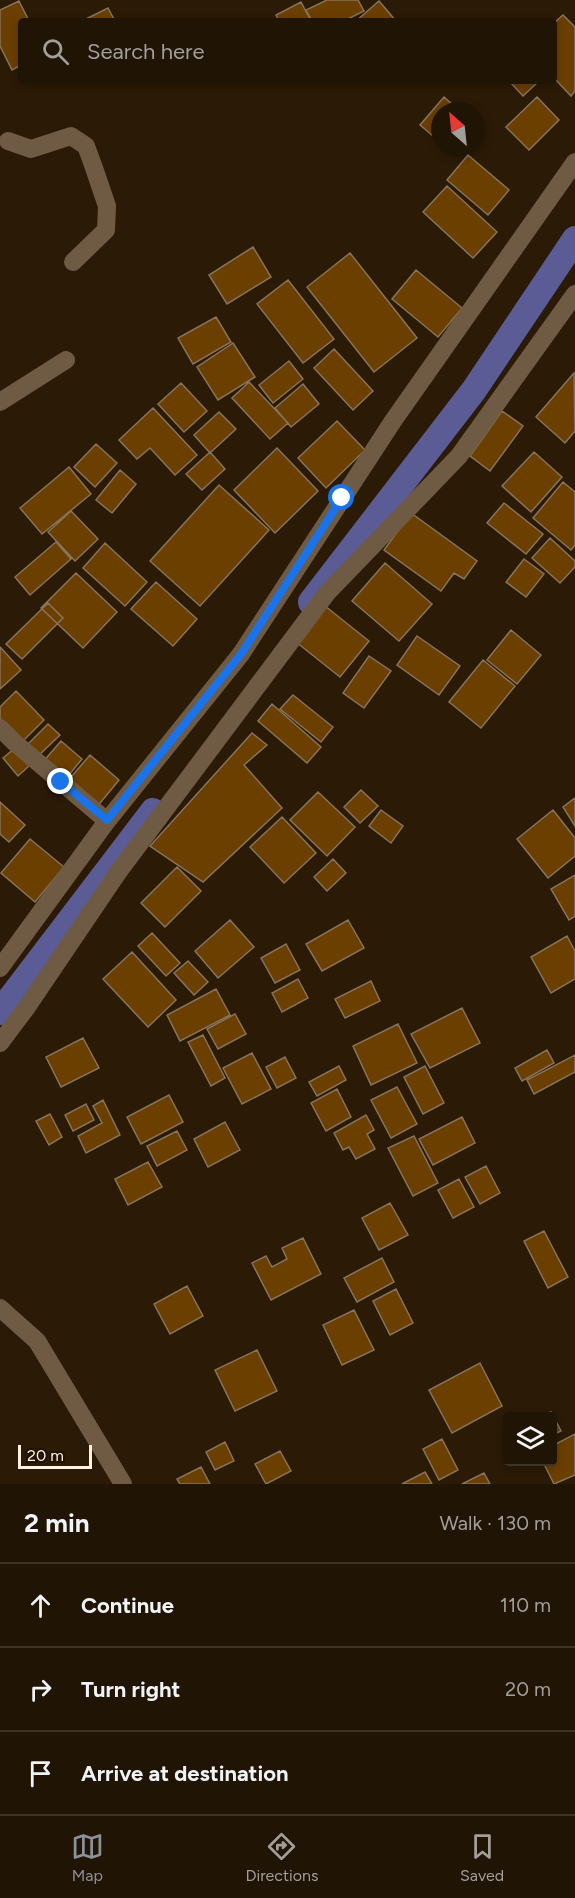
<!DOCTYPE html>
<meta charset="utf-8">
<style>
body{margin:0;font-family:Figtree,sans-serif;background:#2d2113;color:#f1f3f6}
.controls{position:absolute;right:18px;bottom:18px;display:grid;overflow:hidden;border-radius:6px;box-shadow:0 3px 9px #0003}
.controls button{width:54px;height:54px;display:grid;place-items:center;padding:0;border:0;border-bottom:2px solid #3d3326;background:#201404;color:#f1f3f6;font:30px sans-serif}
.compass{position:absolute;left:431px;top:102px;width:54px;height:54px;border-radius:50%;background:#201404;box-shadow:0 3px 9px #0003;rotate:333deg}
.scale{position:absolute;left:18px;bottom:15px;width:74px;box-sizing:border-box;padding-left:6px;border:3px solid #fff2e6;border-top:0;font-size:16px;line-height:21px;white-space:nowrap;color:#fff2e6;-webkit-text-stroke:4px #211100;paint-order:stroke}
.stop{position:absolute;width:18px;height:18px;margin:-14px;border:4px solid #1a73e8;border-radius:50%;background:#fff}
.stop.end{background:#1a73e8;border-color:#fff;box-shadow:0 2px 6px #0008}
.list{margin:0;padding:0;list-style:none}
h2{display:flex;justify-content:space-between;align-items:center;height:78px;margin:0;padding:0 24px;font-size:26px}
h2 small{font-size:20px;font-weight:400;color:#a29e9a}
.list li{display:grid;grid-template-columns:39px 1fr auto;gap:18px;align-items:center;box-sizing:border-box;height:84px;padding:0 24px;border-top:2px solid #3d3326}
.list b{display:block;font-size:22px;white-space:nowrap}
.list em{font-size:20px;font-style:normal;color:#a29e9a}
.icon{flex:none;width:33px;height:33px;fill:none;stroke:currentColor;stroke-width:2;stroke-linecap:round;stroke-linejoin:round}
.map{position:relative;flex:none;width:575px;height:1484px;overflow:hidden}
.search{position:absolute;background:#201404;box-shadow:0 3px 9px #0003;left:18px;right:18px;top:18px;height:66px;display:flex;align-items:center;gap:15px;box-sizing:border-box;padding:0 21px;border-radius:6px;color:#a29e9a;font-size:22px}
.sheet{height:330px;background:#201404}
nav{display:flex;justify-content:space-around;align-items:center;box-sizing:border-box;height:84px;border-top:2px solid #3d3326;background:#201404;font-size:16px;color:#a29e9a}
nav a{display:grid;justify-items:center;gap:3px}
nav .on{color:#8c9099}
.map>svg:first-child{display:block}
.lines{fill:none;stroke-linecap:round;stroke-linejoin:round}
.canal{stroke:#5b5c96;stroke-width:26}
.building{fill:#6a3f00;stroke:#88735c;stroke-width:1.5}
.minor{stroke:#6f5a44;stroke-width:18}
.route{stroke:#1a73e8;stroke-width:8}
</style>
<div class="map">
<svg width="575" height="1484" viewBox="0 0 575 1484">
<rect width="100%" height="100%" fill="#2b1a06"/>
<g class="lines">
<path class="canal" d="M311,602L474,390L575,239
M0,1012L153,811"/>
</g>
<path class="building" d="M327,0H358L364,11L344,21H312L306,10Z
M19,1L29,21H21V65L12,70L0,46V10Z
M379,1L396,21H356Z
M301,2L311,21H279L276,15Z
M108,8L115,21H82Z
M563,15L575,27V91L571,96L554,78V23Z
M511,81H539L523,96L510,82Z
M444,97L460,111H440V142L420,125Z
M537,97L559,120L529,150L506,127Z
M468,155L509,190L488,215L447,180Z
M447,186L497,232L473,258L423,212Z
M253,247L271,277L227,304L209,275Z
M350,253L417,338L374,372L307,287Z
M416,270L462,308L438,337L392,299Z
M288,280L334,339L303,363L257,304Z
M216,317L231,342L193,364L178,338Z
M233,343L255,377L218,400L197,367Z
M334,349L373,391L353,410L314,368Z
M289,361L303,379L273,403L259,385Z
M574,373L575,431L565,443L536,417Z
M249,382L288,423L270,439L232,398Z
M181,383L207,411L184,432L158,404Z
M303,384L319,404L291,427L275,408Z
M153,408L197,455L175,475L150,448L137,459L119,440Z
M502,411L523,426L490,471L470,456Z
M219,412L236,429L210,453L194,435Z
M337,421L365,450L326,488L298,458Z
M96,444L117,463L95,487L74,467Z
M277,448L318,491L275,533L234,490Z
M210,452L225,469L202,490L186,474Z
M534,452L562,477L531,512L502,486Z
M69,467L91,494L42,534L20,508Z
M120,470L136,484L112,513L96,500Z
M563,482L575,492V545L571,550L533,518Z
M219,485L269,530L200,606L150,561Z
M504,503L543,534L526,554L487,523Z
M71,511L98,539L75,561L48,532Z
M411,513L477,561L464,579L454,573L441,591L384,550Z
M550,538L575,561V567L560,583L532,558Z
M56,542L71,559L30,595L15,577Z
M105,543L147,582L125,606L83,568Z
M524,559L544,574L526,597L506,582Z
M385,563L432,604L399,641L352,601Z
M76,573L117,612L83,648L41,608Z
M156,582L197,619L173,646L131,609Z
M48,603L63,618L22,659L6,644Z
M325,606L369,641L340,677L296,642Z
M511,630L541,655L517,684L487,660Z
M417,636L460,666L439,695L397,665Z
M0,647L21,670L0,689Z
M369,656L391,671L364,708L343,693Z
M483,660L515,686L481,728L449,702Z
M16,691L44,720L22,742L0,719V707Z
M293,695L333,727L321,742L280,709Z
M272,704L321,747L307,763L258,721Z
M48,724L60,735L35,759L25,747Z
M252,733L267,745L244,765L282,808L203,882L150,846Z
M61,741L82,759L64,781L42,763Z
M15,748L30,765L18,776L3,758Z
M90,755L119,780L96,808L66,783Z
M361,790L378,806L360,823L344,807Z
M318,792L355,827L327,856L290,820Z
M575,798V826L563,807Z
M0,802L25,825L9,842L0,834Z
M381,810L403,826L391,843L369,826Z
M553,810L575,838V856L548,878L517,839Z
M282,817L316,853L284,883L250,847Z
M30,839L64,867L35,902L1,873Z
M333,859L346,873L327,891L314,877Z
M177,867L201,891L165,927L141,903Z
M575,875V916L569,920L551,889Z
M230,920L254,947L218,978L195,951Z
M348,920L364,948L322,971L306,944Z
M152,933L180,963L166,976L138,946Z
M567,936L575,951V979L551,993L531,957Z
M286,944L300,970L275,983L261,958Z
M132,952L176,1000L148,1027L103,979Z
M188,961L208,982L194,995L174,973Z
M298,979L308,998L282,1012L272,993Z
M371,981L380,1001L345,1018L335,999Z
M216,989L230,1015L180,1041L167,1015Z
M462,1008L480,1043L430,1068L411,1034Z
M235,1014L246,1034L218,1049L207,1029Z
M398,1024L417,1063L371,1085L353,1046Z
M203,1035L225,1078L211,1086L188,1042Z
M83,1038L99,1068L61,1087L46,1057Z
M547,1050L554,1063L522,1081L515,1068Z
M252,1053L271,1089L242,1104L223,1068Z
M575,1055V1072L534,1094L527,1080Z
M285,1057L296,1078L277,1088L266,1067Z
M339,1066L346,1080L317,1096L309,1082Z
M425,1066L444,1103L423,1114L404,1077Z
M397,1087L417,1124L391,1138L371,1100Z
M337,1089L351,1117L326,1131L311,1103Z
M169,1095L183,1122L141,1144L127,1117Z
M103,1100L120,1135L86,1153L78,1136L102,1123L93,1106Z
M86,1104L94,1120L73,1131L65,1115Z
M50,1114L62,1137L49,1145L36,1121Z
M366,1115L374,1130L367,1134L375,1149L356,1159L349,1147L343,1150L334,1133Z
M462,1117L475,1143L433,1165L419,1139Z
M225,1122L240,1150L208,1167L194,1139Z
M177,1131L187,1150L157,1166L147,1146Z
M414,1136L438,1183L413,1196L388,1148Z
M148,1162L162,1187L128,1205L115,1179Z
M486,1166L500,1193L480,1204L465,1177Z
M459,1179L474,1207L453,1218L438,1190Z
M390,1203L408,1235L379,1250L362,1218Z
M544,1231L568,1277L548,1288L524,1241Z
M303,1238L321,1274L271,1300L252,1263L266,1256L272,1267L287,1259L282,1248Z
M382,1258L394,1282L357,1302L344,1278Z
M187,1286L203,1316L170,1334L154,1304Z
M396,1289L413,1323L390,1335L373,1301Z
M354,1310L374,1350L342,1365L323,1325Z
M257,1350L277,1391L235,1411L215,1370Z
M480,1363L502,1406L452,1433L429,1390Z
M551,1412L561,1431L552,1435V1416H542Z
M575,1434V1475L554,1484L543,1462H552V1446Z
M442,1439L458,1470L439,1480L423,1449Z
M225,1442L234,1461L215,1470L206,1452Z
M280,1451L291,1471L266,1484L255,1464Z
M201,1467L210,1484H180L177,1479Z
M425,1472L432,1484H402Z
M484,1473L490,1484H462Z"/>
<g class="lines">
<path class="minor" d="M8,141L31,149L71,136L86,146L93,165L107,206L106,230L73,262
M0,402L66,360
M0,728L14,742L107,821
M0,968L107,821L241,654L393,421L575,162
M0,1043L27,1007L119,871L327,593L459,456L575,294
M0,1308L37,1341L123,1484"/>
</g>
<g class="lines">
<path class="route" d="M61,782L107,820L241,654L342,498"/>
</g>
</svg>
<div class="controls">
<button><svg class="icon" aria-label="layers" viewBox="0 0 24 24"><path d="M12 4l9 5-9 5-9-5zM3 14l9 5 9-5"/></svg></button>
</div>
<svg class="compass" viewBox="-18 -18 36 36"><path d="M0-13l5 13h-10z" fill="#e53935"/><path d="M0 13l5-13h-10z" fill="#a29e9a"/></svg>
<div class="scale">20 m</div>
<div class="stop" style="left:342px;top:498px"></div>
<div class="stop end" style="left:61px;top:782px"></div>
<div class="search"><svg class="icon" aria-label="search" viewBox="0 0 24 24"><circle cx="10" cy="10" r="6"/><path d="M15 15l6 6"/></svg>Search here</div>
</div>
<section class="sheet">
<h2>2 min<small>Walk · 130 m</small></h2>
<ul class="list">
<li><svg class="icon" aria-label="ahead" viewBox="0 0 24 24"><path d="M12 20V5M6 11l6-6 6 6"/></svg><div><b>Continue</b></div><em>110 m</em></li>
<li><svg class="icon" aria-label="right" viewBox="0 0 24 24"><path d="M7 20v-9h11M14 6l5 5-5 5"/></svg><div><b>Turn right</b></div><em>20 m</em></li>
<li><svg class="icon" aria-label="arrive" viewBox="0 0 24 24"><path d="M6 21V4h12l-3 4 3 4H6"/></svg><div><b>Arrive at destination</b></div></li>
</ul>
</section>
<nav>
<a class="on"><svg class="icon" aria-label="map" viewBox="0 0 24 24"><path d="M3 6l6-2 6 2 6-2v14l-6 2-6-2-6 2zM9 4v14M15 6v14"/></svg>Map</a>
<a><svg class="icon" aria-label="directions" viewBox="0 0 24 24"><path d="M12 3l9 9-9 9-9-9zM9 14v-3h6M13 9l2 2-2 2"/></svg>Directions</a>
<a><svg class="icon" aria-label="saved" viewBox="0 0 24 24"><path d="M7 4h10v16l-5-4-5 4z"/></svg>Saved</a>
</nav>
